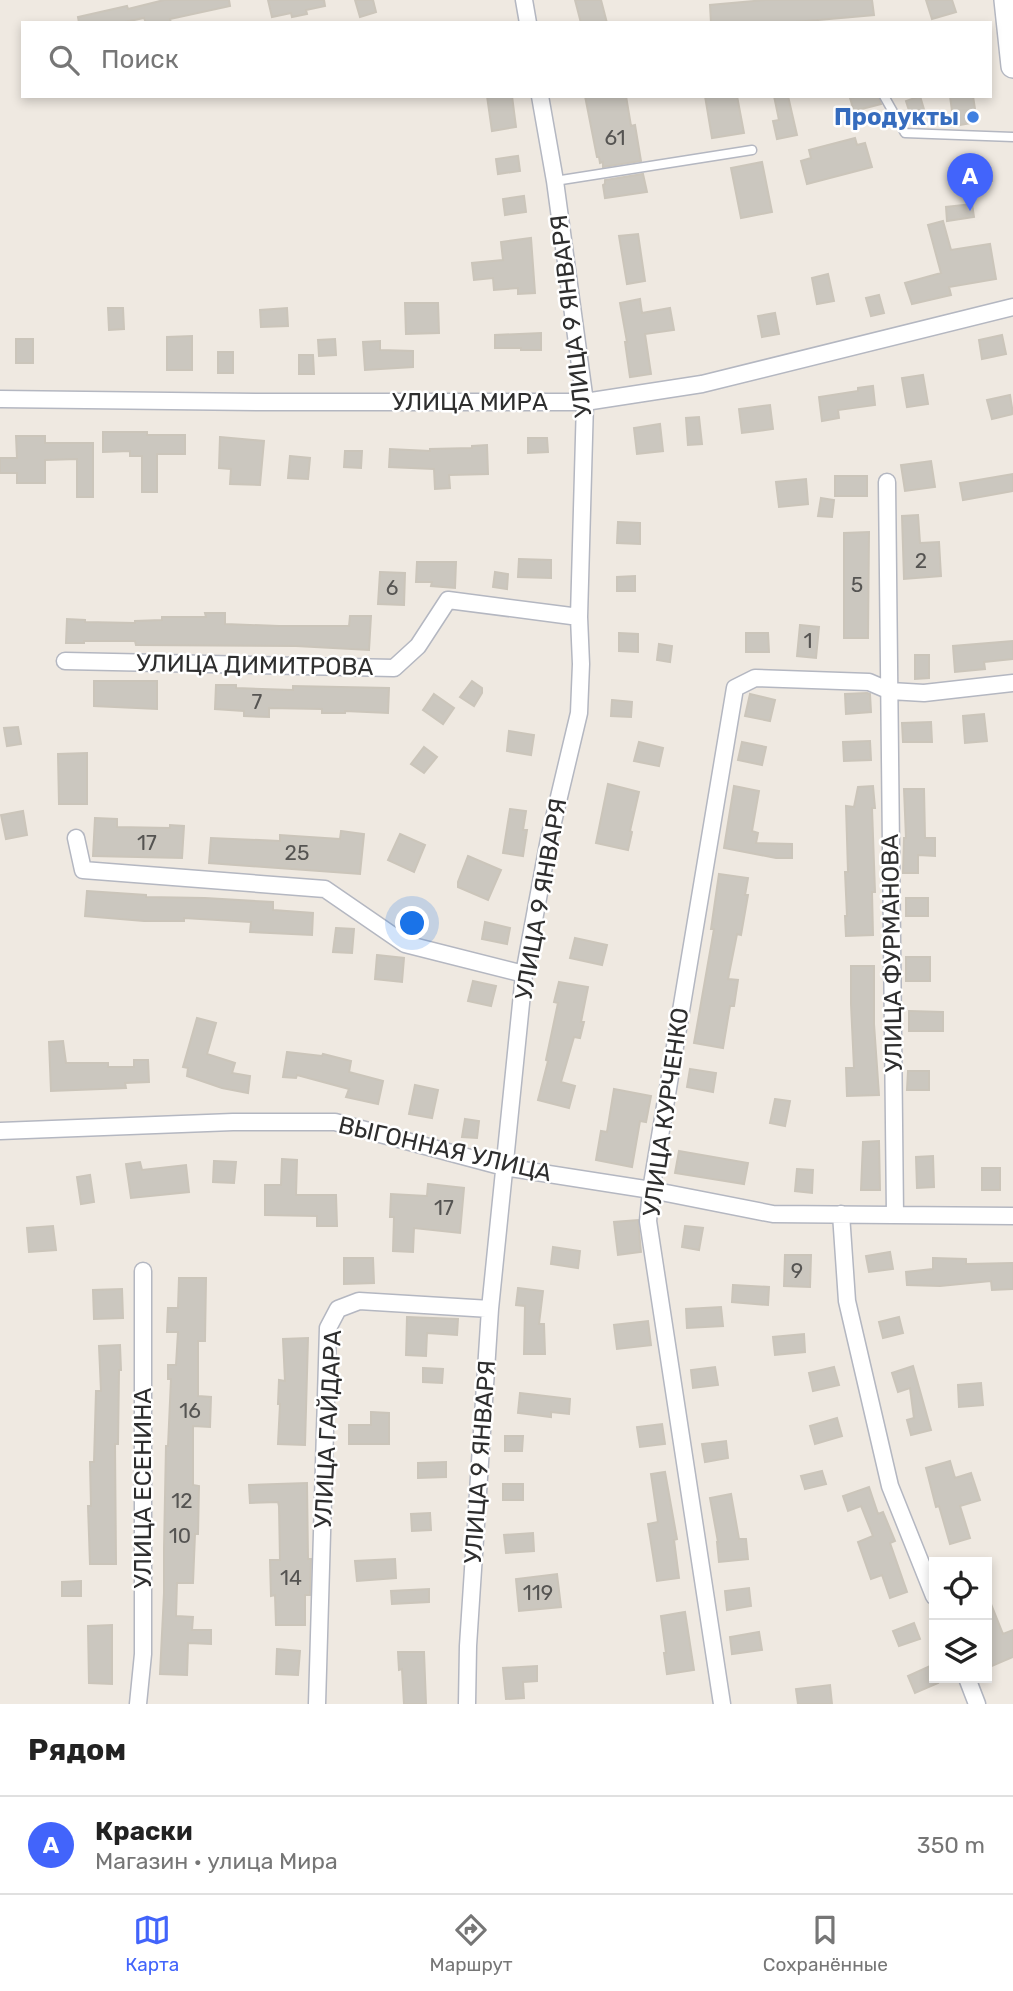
<!DOCTYPE html>
<html lang="ru">
<meta charset="utf-8">
<style>
body{margin:0;font-family:Rubik,sans-serif;background:#f2f2f2;color:#222}
.controls{position:absolute;right:21px;bottom:21px;display:grid;overflow:hidden;border-radius:0px;box-shadow:0 4px 10px #0003}
.controls button{width:63px;height:63px;display:grid;place-items:center;padding:0;border:0;border-bottom:2px solid #e0e0e0;background:#fff;color:#222;font:35px sans-serif}
.you{position:absolute;left:413px;top:924px;width:24px;height:24px;margin:-18px;border:5px solid #fff;border-radius:50%;background:#1a73e8;box-shadow:0 0 0 10px #1a73e833}
.badge{display:grid;place-items:center;width:46px;height:46px;border-radius:50%;background:#4264fb;color:#fff;font-size:23px;font-weight:700}
.pin{position:absolute;translate:-50% -58px;filter:drop-shadow(0 2px 4px #0008)}
.pin::after{content:'';position:absolute;top:37px;width:24px;height:21px;background:inherit;clip-path:polygon(0 0,100% 0,50% 100%)}
.list{margin:0;padding:0;list-style:none}
h2{display:flex;justify-content:space-between;align-items:center;height:91px;margin:0;padding:0 28px;font-size:30px}
h2 small{font-size:23px;font-weight:400;color:#767676}
.list li{display:grid;grid-template-columns:46px 1fr auto;gap:21px;align-items:center;box-sizing:border-box;height:98px;padding:0 28px;border-top:2px solid #e0e0e0}
.list b{display:block;font-size:26px;white-space:nowrap}
.list p{margin:0;font-size:23px;white-space:nowrap;color:#767676}
.list em{font-size:23px;font-style:normal;color:#767676}
.icon{flex:none;width:38px;height:38px;fill:none;stroke:currentColor;stroke-width:2;stroke-linecap:round;stroke-linejoin:round}
.map{position:relative;flex:none;width:1013px;height:1704px;overflow:hidden}
.search{position:absolute;background:#fff;box-shadow:0 4px 10px #0003;left:21px;right:21px;top:21px;height:77px;display:flex;align-items:center;gap:18px;box-sizing:border-box;padding:0 24px;border-radius:0px;color:#767676;font-size:26px}
.sheet{height:189px;background:#fff}
nav{display:flex;justify-content:space-around;align-items:center;box-sizing:border-box;height:98px;border-top:2px solid #e0e0e0;background:#fff;font-size:19px;color:#767676}
nav a{display:grid;justify-items:center;gap:4px}
nav .on{color:#4264fb}
.map>svg:first-child{display:block}
.building{fill:#cbc7bf;stroke:#cbc5ba;stroke-width:2}
.lines{fill:none;stroke-linecap:round;stroke-linejoin:round}
.lane-casing{stroke:#b4b7c1;stroke-width:11}
.street-casing{stroke:#b4b7c1;stroke-width:19}
.secondary-casing{stroke:#b4b7c1;stroke-width:26}
.lane{stroke:#fff;stroke-width:8}
.street{stroke:#fff;stroke-width:16}
.secondary{stroke:#fff;stroke-width:23}
.shop-dot{fill:#3f7fe0;stroke:#fff;stroke-width:2.5}
.labels{text-anchor:middle;stroke-width:5;stroke-linejoin:round;paint-order:stroke}
.number-label{font-size:21px;fill:#555452}
.shop-label{font-size:24px;font-weight:bold;fill:#366cbe;stroke:#fff;text-anchor:end}
.street-label{font-size:24px;fill:#2e2e2e;stroke:#fff}
</style>
<div class="map">
<svg width="1013" height="1704" viewBox="0 0 1013 1704">
<rect width="100%" height="100%" fill="#efe9e1"/>
<path class="building" d="M164,0H229L230,6L170,19L171,23H146L144,18L120,23H79L78,17L127,6L128,9Z
M268,0H324L325,6L306,10L307,14L292,17L291,13L272,17Z
M355,0H373L376,12L360,17Z
M575,0H601L607,23H581Z
M765,0H872L874,15L784,23H711L710,5Z
M926,0H952L956,12L932,19Z
M487,96H512L516,127L492,131Z
M585,96H626L631,126L635,125L641,161L603,167V162L600,163L599,157H597Z
M705,96H737L744,133L712,138Z
M774,96H788L797,135L777,139L773,121L779,120Z
M859,96H878L881,104L854,111L850,98Z
M920,96L926,116L912,120L906,101Z
M950,96H973L977,122L954,126Z
M855,138L857,145L865,143L872,167L807,184L801,161L811,158L809,150Z
M518,156L520,171L498,174L496,159Z
M762,162L772,212L741,218L731,168Z
M989,166L992,181L974,184L972,169Z
M643,174L647,192L605,198L603,185L605,184V180Z
M524,196L526,212L505,215L503,199Z
M972,204L974,217L947,221L946,207Z
M943,221L951,250L990,244L996,279L949,287L951,295L912,304L905,283L941,273L928,225Z
M638,234L645,281L627,284L619,236Z
M531,238L535,293L518,294V288L494,290L493,278L474,280L472,263L503,260L501,242Z
M828,274L834,301L817,304L812,278Z
M879,295L884,313L871,316L866,298Z
M640,299L642,313L670,308L674,330L645,334L651,374L630,377L625,342H627L620,303Z
M405,303H438L439,333L406,334Z
M108,308H123L124,329L109,330Z
M287,308L288,326L261,327L260,310Z
M775,313L779,334L762,337L758,316Z
M541,333V350H521V348H495V335Z
M1002,335L1006,354L982,359L979,340Z
M192,336V370H167V337Z
M16,339H33V363H16Z
M335,339L336,355L319,356L318,340Z
M380,341V350L413,351V367L365,370L363,342Z
M218,352H233V373H218Z
M299,355H313L314,374H299Z
M923,375L928,404L907,407L902,378Z
M873,386L875,405L838,410L839,418L822,421L819,397L858,391V388Z
M1010,395L1013,414L992,419L987,400Z
M770,405L773,429L742,433L739,409Z
M699,417L702,444L688,445L686,418Z
M660,424L663,451L637,454L634,428Z
M103,432H147V435H185V454H157V492H142V456H130V451L103,452Z
M16,436H45V443H93V497H77V459L45,460V483H17V473H0V458H17Z
M220,437L264,441L260,485L230,484L231,469L219,468Z
M528,438H547L548,452L528,453Z
M487,445L488,474L449,475L450,488L435,489L434,469L389,467L390,449L430,451V449L472,448V446Z
M345,451H362L361,468L344,467Z
M290,456L310,458L308,479L288,478Z
M931,461L935,487L905,491L901,465Z
M1013,474V491L963,500L960,483Z
M835,476H867V496H835Z
M806,479L808,504L779,507L776,482Z
M821,498L834,500L832,517L818,516Z
M918,515L920,543L939,542L941,576L904,579L902,516Z
M618,522L640,523V544L617,543Z
M869,532L868,638H844V533Z
M519,559L551,560V578L518,577Z
M417,562H456L455,588L431,586L432,582H416Z
M380,572L405,573L404,605L378,604Z
M495,572L508,574L507,589L493,587Z
M635,576V591H617V577Z
M205,613H225V624L279,626H349L350,616H371L369,650L296,646L136,645L135,641H84V643H66L67,619L85,620V622L135,623V621L162,620V617H206Z
M800,625L819,627L816,658L797,656Z
M619,633L638,634V652L619,651Z
M746,633H768L769,652H746Z
M1013,641V659L984,662L985,669L955,672L953,646Z
M659,644L672,646L670,662L657,660Z
M915,655H929V678L915,679Z
M94,681H157V709L94,706Z
M472,681L482,688V693L474,706L460,697Z
M216,685H236V688L293,690V686L389,688L388,713L345,711V713H322V709L269,708V717L244,716V711L215,709Z
M867,693L870,694L871,712L846,714L845,694Z
M434,694L454,708L443,724L423,710Z
M750,694L775,700L770,721L745,716Z
M612,700L632,702L631,717L611,716Z
M984,714L987,741L965,743L963,716Z
M931,722L932,742H903L902,723Z
M18,727L21,744L7,746L4,728Z
M509,731L534,735L531,755L507,751Z
M870,741L871,760L844,761L843,742Z
M639,742L663,748L659,766L634,761Z
M742,742L766,747L762,765L738,760Z
M424,747L437,757L424,773L411,764Z
M87,753V804H59L58,754Z
M608,784L639,792L630,831L632,832L628,850L596,843Z
M734,786L759,791L752,831L758,833L756,843L792,844V858H776L724,848Z
M873,786L875,808H872L875,892H872L873,935L846,936L845,916H847L845,872H848L846,806L854,807L858,787Z
M904,789H924L925,838H935V856L918,855V873H903L904,838H906Z
M510,809L526,811L523,830H527L523,856L503,853Z
M23,811L27,835L6,839L1,815Z
M95,818L117,819V827L170,828V825L184,826L182,858L93,856Z
M341,831L364,834L360,874L209,863L211,838L280,841V835L340,839Z
M400,834L425,845L414,872L388,860Z
M468,856L501,870L488,900L458,887V882Z
M719,874L748,878L745,895H748L741,935L737,934L728,979L738,980L734,1006H730L723,1048L694,1043L714,929H711Z
M87,891L146,895V897L205,898L273,902V910L313,913L312,935L250,932L251,922L184,918V921H144L85,916Z
M906,898H928V916H906Z
M485,922L510,928L507,944L482,939Z
M336,928L354,929L352,953L333,952Z
M575,938L607,945L602,965L570,958Z
M377,955L404,958L402,982L375,979Z
M906,957H930V981H906Z
M851,966H874V1024L879,1095L847,1096L846,1068H854L851,1004Z
M473,981L496,986L491,1006L468,1001Z
M559,982L588,987L581,1022H584L580,1038L574,1037L561,1082L575,1086L569,1108L538,1100L548,1061L546,1060L558,1003L554,1002Z
M909,1011L943,1012V1031H909Z
M197,1018L216,1023L207,1054L235,1063L232,1073L250,1076L248,1093L222,1088L187,1076L188,1068L183,1067Z
M63,1041L66,1063H108V1067H134V1060H148L149,1082L125,1083L126,1088L51,1091L49,1042Z
M287,1052L322,1056L323,1054L351,1061L349,1072L383,1081L378,1104L346,1097L349,1089L297,1075L296,1078L283,1077Z
M690,1069L716,1073L713,1092L687,1087Z
M908,1071H929V1090H907Z
M415,1085L438,1090L432,1118L409,1114Z
M614,1089L651,1096L646,1122L640,1121L632,1167L596,1160L601,1131L607,1132Z
M775,1099L790,1101L785,1126L770,1123Z
M465,1119L479,1121L477,1138L462,1137Z
M879,1141L880,1190H861L863,1142Z
M679,1151L748,1163L744,1184L675,1173Z
M933,1156L934,1187L917,1188L916,1157Z
M282,1159L297,1160L296,1195H336L337,1226H317V1216L265,1215V1185H281Z
M214,1161L236,1162L234,1183L213,1182Z
M140,1162L142,1170L186,1165L189,1192L131,1198L126,1164Z
M982,1168H1000V1190H982Z
M797,1169L813,1170L812,1193L795,1191Z
M90,1175L94,1202L81,1204L77,1177Z
M428,1184L464,1188L460,1233L414,1228L413,1252L393,1251L394,1217H390L391,1194L427,1196Z
M638,1220L641,1252L618,1255L614,1222Z
M53,1226L56,1250L29,1252L27,1228Z
M685,1226L703,1228L699,1250L682,1247Z
M553,1247L580,1251L578,1268L551,1264Z
M890,1252L893,1269L869,1272L866,1256Z
M785,1255H811L810,1287L784,1286Z
M344,1258H373L374,1283L344,1284Z
M933,1258L966,1259V1264L1013,1263V1289L992,1290L991,1281L940,1286L907,1285L906,1272L933,1269Z
M179,1278H206L205,1341H198V1396L211,1397L210,1427L193,1426V1485L199,1486L198,1534H195L193,1583H177L176,1616L193,1617L192,1630H211V1644L188,1643L187,1675L160,1674L164,1593V1548L166,1446H168L171,1379H168V1365H176L178,1332H167L168,1308H178Z
M733,1285L769,1287L768,1305L732,1302Z
M518,1288L543,1291L539,1324H544L545,1354H524L525,1306L516,1305Z
M122,1289L123,1318L94,1319L93,1290Z
M721,1307L723,1326L687,1328L686,1309Z
M407,1317L458,1319L457,1335L427,1333L426,1356L406,1355Z
M899,1317L903,1333L883,1338L879,1322Z
M648,1321L651,1345L617,1349L614,1325Z
M804,1334L805,1352L775,1355L773,1337Z
M308,1338L305,1445L278,1444L280,1404H278L279,1380L285,1381L283,1339Z
M120,1345L121,1370H119L118,1444H115L116,1564H90L88,1506H91L90,1462H94L96,1391H101L99,1346Z
M913,1366L931,1430L911,1435L907,1420L914,1418L910,1388L898,1392L892,1373Z
M715,1367L718,1385L693,1388L691,1370Z
M834,1367L839,1385L813,1391L809,1373Z
M423,1368L443,1369L442,1383L423,1382Z
M981,1383L983,1405L959,1407L958,1385Z
M520,1393L570,1399L569,1414L551,1412V1417L518,1413Z
M371,1412L389,1413V1444H349V1425H371Z
M837,1418L842,1436L815,1444L810,1426Z
M662,1424L665,1444L640,1447L637,1427Z
M505,1436H523L522,1451H505Z
M726,1441L728,1458L705,1462L702,1444Z
M950,1461L955,1478L971,1473L980,1500L960,1506L970,1538L950,1544L939,1506L936,1507L926,1468Z
M446,1462V1477L418,1478V1463Z
M822,1471L826,1484L805,1489L801,1476Z
M665,1472L677,1539L674,1540L679,1578L657,1581L648,1524L658,1522L651,1474Z
M307,1483L308,1559H311L310,1595H305V1625H276L275,1595L271,1596L270,1560H280L279,1506L278,1502L250,1503L249,1485Z
M503,1484H523V1500H503Z
M869,1487L878,1514L883,1512L895,1541L890,1543L907,1592L890,1598L882,1575L871,1579L858,1542L873,1536L861,1506L848,1511L843,1496Z
M731,1494L739,1539H746L748,1559L719,1562L717,1542H718L710,1498Z
M430,1513L431,1530L412,1531L411,1514Z
M533,1533L534,1551L506,1553L504,1535Z
M395,1559L396,1578L357,1581L355,1561Z
M557,1574L561,1607L519,1611L516,1579Z
M81,1581V1596H62V1582Z
M749,1588L751,1606L727,1610L725,1591Z
M429,1589V1602L392,1604L391,1591Z
M987,1594L1003,1634L1013,1630V1657L987,1668Z
M685,1612L694,1670L667,1674L664,1653H666L661,1616Z
M914,1623L920,1639L899,1646L893,1631Z
M112,1625V1684L89,1683L88,1626Z
M759,1632L762,1650L732,1654L730,1637Z
M277,1649L300,1651L298,1675L276,1674Z
M398,1652H424L426,1704H404L402,1669L399,1670Z
M537,1666V1681L523,1682L524,1698L506,1699L503,1668Z
M930,1666L938,1683L915,1693L908,1676Z
M830,1685L832,1704H798L796,1689Z"/>
<g class="lines">
<g class="lane-casing">
<path id="lane" d="M884,96L905,133L1013,137
M555,181L752,150"/>
</g>
<g class="street-casing">
<path id="street" d="M524,0L528,23
M0,399L260,402H585L702,384L1013,307
M887,482L895,1215
M65,661L394,668L418,646L448,600L579,617
M76,838L83,870L325,889L405,944L524,974
M0,1131L233,1122H335L504,1167L651,1190L773,1214L1013,1216
M841,1214L847,1301L890,1486L934,1596
M967,1678L977,1704
M138,1704L143,1654V1271
M317,1704L328,1328L338,1309L359,1301L490,1309
M467,1704L468,1646L490,1309L524,974L549,839L579,713L581,664L579,617L585,402L555,181L540,96
M722,1704L648,1221L651,1190L735,688L755,678L869,682L890,691L924,693L1013,683"/>
</g>
<g class="secondary-casing">
<path id="secondary" d="M1006,0L1013,66"/>
</g>
<use href="#lane" class="lane"/>
<use href="#street" class="street"/>
<use href="#secondary" class="secondary"/>
</g>
<circle class="shop-dot" cx="973" cy="117" r="7"/>
<g class="labels">
<g class="number-label">
<text x="615" y="145">61</text>
<text x="921" y="568">2</text>
<text x="857" y="592">5</text>
<text x="392" y="595">6</text>
<text x="808" y="648">1</text>
<text x="257" y="709">7</text>
<text x="147" y="850">17</text>
<text x="297" y="860">25</text>
<text x="444" y="1215">17</text>
<text x="797" y="1278">9</text>
<text x="190" y="1418">16</text>
<text x="182" y="1508">12</text>
<text x="180" y="1543">10</text>
<text x="291" y="1585">14</text>
<text x="538" y="1600">119</text>
</g>
<g class="shop-label">
<text x="959" y="125">Продукты</text>
</g>
<g class="street-label">
<text transform="translate(571 316) rotate(-97)" y="8">УЛИЦА 9 ЯНВАРЯ</text>
<text x="470" y="410">УЛИЦА МИРА</text>
<text transform="translate(255 665) rotate(1)" y="8">УЛИЦА ДИМИТРОВА</text>
<text transform="translate(541 899) rotate(-80)" y="8">УЛИЦА 9 ЯНВАРЯ</text>
<text transform="translate(892 953) rotate(-91)" y="8">УЛИЦА ФУРМАНОВА</text>
<text transform="translate(666 1112) rotate(-82)" y="8">УЛИЦА КУРЧЕНКО</text>
<text transform="translate(445 1149) rotate(13)" y="8">ВЫГОННАЯ УЛИЦА</text>
<text transform="translate(328 1429) rotate(-87)" y="8">УЛИЦА ГАЙДАРА</text>
<text transform="translate(480 1462) rotate(-86)" y="8">УЛИЦА 9 ЯНВАРЯ</text>
<text transform="translate(143 1488) rotate(-90)" y="8">УЛИЦА ЕСЕНИНА</text>
</g>
</g>
</svg>
<div class="controls">
<button><svg class="icon" aria-label="locate" viewBox="0 0 24 24"><circle cx="12" cy="12" r="6"/><path d="M12 2v4M12 18v4M2 12h4M18 12h4"/></svg></button>
<button><svg class="icon" aria-label="layers" viewBox="0 0 24 24"><path d="M12 4l9 5-9 5-9-5zM3 14l9 5 9-5"/></svg></button>
</div>
<div class="you"></div>
<div class="pin badge" style="left:970px;top:211px">A</div>
<div class="search"><svg class="icon" aria-label="search" viewBox="0 0 24 24"><circle cx="10" cy="10" r="6"/><path d="M15 15l6 6"/></svg>Поиск</div>
</div>
<section class="sheet">
<h2>Рядом<small></small></h2>
<ul class="list">
<li><span class="badge">A</span><div><b>Краски</b><p>Магазин · улица Мира</p></div><em>350 m</em></li>
</ul>
</section>
<nav>
<a class="on"><svg class="icon" aria-label="map" viewBox="0 0 24 24"><path d="M3 6l6-2 6 2 6-2v14l-6 2-6-2-6 2zM9 4v14M15 6v14"/></svg>Карта</a>
<a><svg class="icon" aria-label="directions" viewBox="0 0 24 24"><path d="M12 3l9 9-9 9-9-9zM9 14v-3h6M13 9l2 2-2 2"/></svg>Маршрут</a>
<a><svg class="icon" aria-label="saved" viewBox="0 0 24 24"><path d="M7 4h10v16l-5-4-5 4z"/></svg>Сохранённые</a>
</nav>
